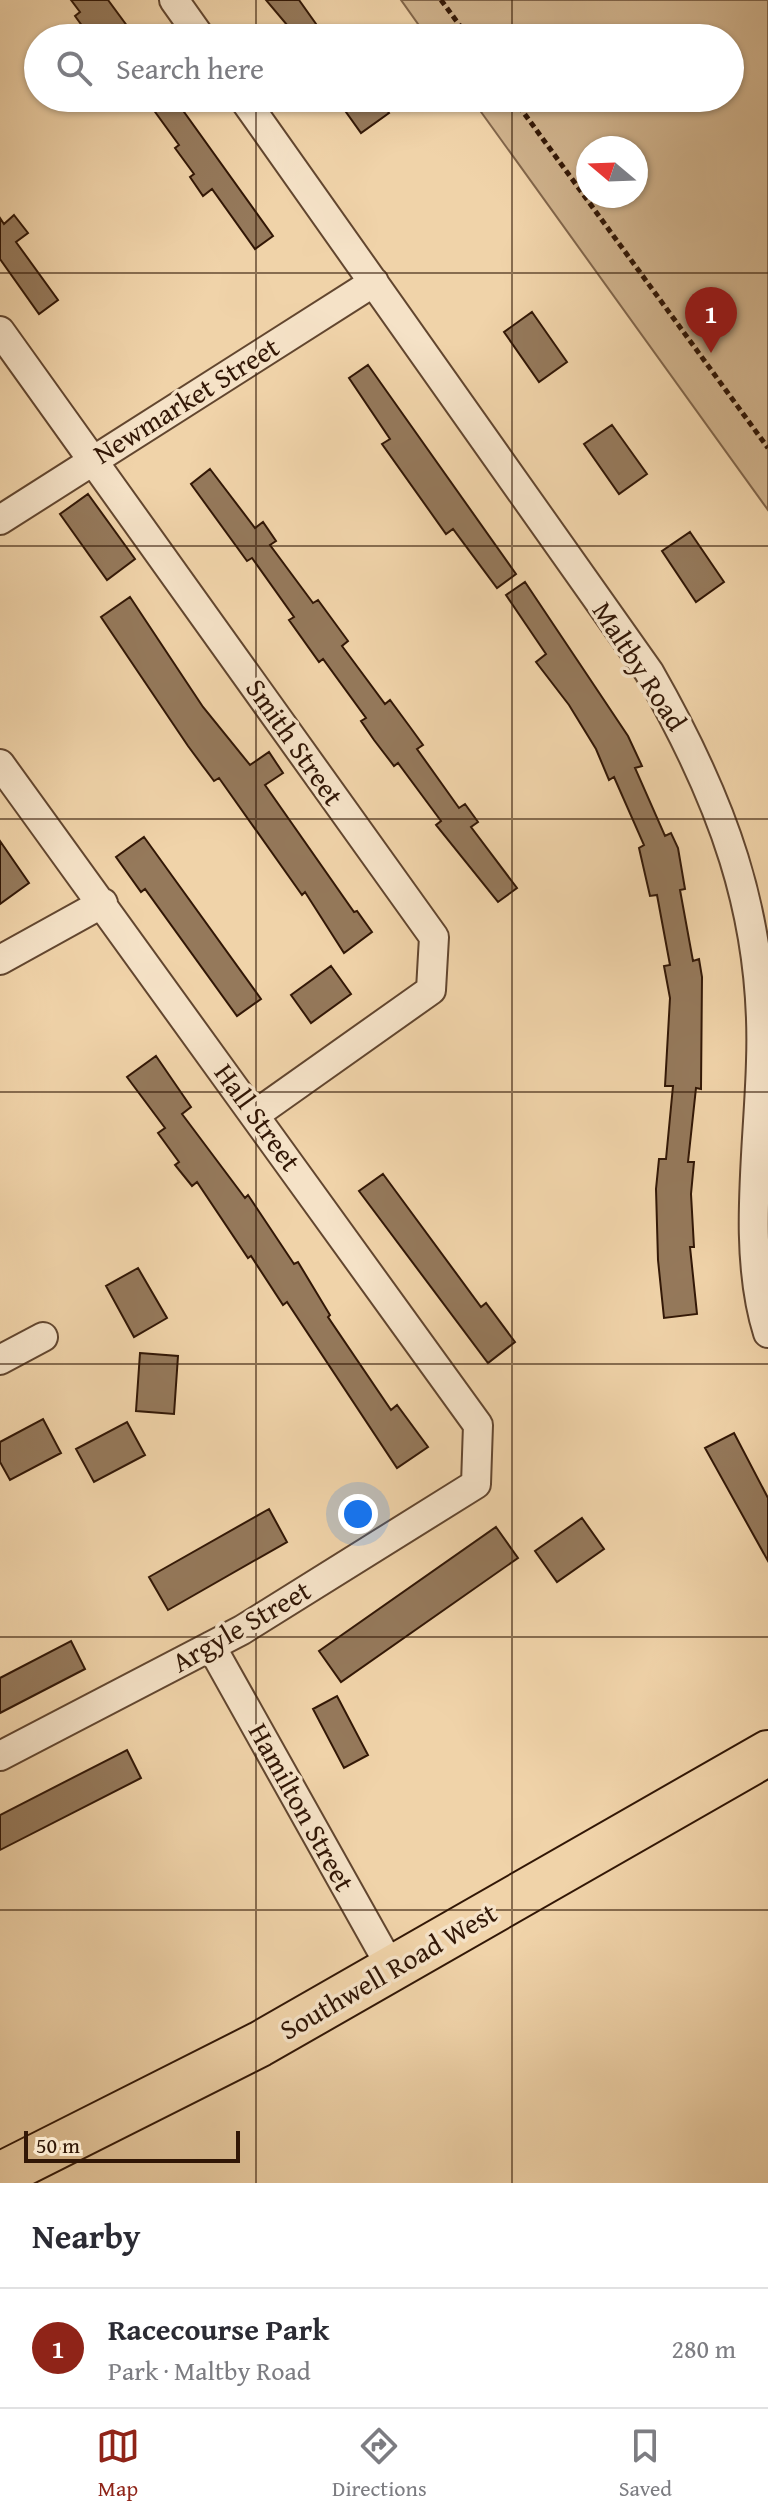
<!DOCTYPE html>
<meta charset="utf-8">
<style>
body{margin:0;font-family:"Gentium Book Plus",serif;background:#f2f2f3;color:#2b2b33}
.compass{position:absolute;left:576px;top:136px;width:72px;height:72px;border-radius:50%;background:#fff;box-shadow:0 2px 6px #0004;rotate:289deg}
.scale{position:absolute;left:24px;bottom:20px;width:216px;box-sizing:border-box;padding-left:8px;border:4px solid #321706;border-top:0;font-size:22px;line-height:28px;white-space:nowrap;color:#321706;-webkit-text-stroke:6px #f5e2c7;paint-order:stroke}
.you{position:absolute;left:358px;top:1514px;width:28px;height:28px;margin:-20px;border:6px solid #fff;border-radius:50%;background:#1a73e8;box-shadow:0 0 0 12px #1a73e833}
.badge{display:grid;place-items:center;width:52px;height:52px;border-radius:50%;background:#8f2418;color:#fff;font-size:26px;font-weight:700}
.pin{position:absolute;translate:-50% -66px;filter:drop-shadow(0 2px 4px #0008)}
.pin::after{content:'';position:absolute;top:42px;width:28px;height:24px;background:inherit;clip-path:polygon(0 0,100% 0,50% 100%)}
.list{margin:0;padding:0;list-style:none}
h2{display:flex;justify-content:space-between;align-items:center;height:104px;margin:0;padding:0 32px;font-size:34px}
h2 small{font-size:26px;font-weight:400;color:#7c7c81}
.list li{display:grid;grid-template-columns:52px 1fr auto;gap:24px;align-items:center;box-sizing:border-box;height:120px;padding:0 32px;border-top:2px solid #e1e1e2}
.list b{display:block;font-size:30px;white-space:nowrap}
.list p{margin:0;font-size:26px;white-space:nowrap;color:#7c7c81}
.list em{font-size:26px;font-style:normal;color:#7c7c81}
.icon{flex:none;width:44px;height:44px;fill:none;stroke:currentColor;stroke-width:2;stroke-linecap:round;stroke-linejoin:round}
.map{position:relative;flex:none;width:768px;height:2183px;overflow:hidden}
.search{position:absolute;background:#fff;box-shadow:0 2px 6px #0004;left:24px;right:24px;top:24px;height:88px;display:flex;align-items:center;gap:20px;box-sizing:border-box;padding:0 28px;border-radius:44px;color:#7c7c81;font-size:30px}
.sheet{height:224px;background:#fff}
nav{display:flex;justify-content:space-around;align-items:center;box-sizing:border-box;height:112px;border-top:2px solid #e1e1e2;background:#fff;font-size:22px;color:#7c7c81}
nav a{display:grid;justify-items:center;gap:4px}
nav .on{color:#8f2418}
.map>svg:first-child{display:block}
.green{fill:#d0b38d;stroke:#81654a;stroke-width:2;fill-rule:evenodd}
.building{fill:#95795b;stroke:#321706;stroke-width:2}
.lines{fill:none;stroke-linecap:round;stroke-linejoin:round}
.minor-casing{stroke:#62462f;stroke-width:32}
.primary-casing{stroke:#321706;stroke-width:48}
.path{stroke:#321706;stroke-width:5;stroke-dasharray:6 4;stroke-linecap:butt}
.minor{stroke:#f5e2c7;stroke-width:28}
.primary{stroke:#f0d3a9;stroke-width:44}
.grid{fill:none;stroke:#321706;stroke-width:2;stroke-opacity:0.55}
.labels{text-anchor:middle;stroke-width:7;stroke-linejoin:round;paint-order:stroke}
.street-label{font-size:28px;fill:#321706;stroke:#f5e2c7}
</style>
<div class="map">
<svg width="768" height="2183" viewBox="0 0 768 2183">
<rect width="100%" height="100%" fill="#f0d3a9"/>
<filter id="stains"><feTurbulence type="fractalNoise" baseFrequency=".0025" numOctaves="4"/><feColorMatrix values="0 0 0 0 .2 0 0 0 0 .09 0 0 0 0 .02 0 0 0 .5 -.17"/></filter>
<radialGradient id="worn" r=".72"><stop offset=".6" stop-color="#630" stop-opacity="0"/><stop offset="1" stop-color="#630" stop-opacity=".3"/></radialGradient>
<path class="green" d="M401,0H768V510L471,98H730V38H428ZM588,148H636V196H588Z"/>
<path class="building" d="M71,0H108L136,38H91L75,16L80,12Z
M266,0H299L326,38H298Z
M145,98H174L273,236L255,249L212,189L203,196L190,177L194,174L175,148L179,145Z
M336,98H378L389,113L361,133Z
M14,215L28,233L16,242L58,300L39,314L0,259V218L4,224Z
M532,312L567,362L539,382L504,332Z
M368,365L516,574L497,588L453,529L446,534L382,444L390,439L349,378Z
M612,425L647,474L619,494L584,444Z
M210,469L255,528L263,522L276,541L270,545L313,603L318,600L348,641L342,646L385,704L390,700L410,727L423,745L417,749L459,808L465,804L478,822L471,827L517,888L498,902L436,825L441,821L398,763L394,766L374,740L361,721L366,718L323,659L319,662L289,620L294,617L252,558L247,561L191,484Z
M88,494L135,559L107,580L60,514Z
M690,532L724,582L696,602L662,551Z
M525,582L628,736L642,766L635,768L665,836L671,833L678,848L685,889L680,890L693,961L699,959L702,977L701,1089L696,1088L688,1162H694L691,1194L694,1247H690L697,1314L664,1318L658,1260L656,1189L659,1159H666L673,1086H665L670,998L664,966L670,965L657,895L650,896L639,848L644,845L614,777L609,780L596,749L569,705L536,662L546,654L506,595Z
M130,597L203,707L250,765L269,752L283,773L265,785L354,912L357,911L372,932L344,953L305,892L302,895L219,778L214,781L188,746L101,617Z
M144,837L261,999L237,1016L145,889L141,892L116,857Z
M0,841L29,883L0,904Z
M331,966L351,994L311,1023L291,995Z
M156,1056L191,1107L182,1114L245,1198L248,1195L294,1264L298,1262L330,1315L328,1317L391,1410L397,1405L428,1447L397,1468L287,1302L283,1305L251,1256L248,1258L197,1182L192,1186L175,1165L179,1162L158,1133L165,1128L127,1077Z
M383,1174L481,1307L486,1303L515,1342L488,1363L359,1191Z
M138,1268L167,1318L134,1337L106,1286Z
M140,1353L178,1356L174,1414L136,1411Z
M43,1419L61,1453L10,1480L0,1462V1442Z
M127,1422L145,1455L94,1482L76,1449Z
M734,1433L768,1498V1561L705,1448Z
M269,1509L287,1542L168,1610L149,1577Z
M582,1518L604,1549L557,1582L535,1551Z
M496,1527L518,1558L341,1682L319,1651Z
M71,1641L85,1669L0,1713V1678Z
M337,1696L368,1755L344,1768L313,1709Z
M127,1750L141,1778L0,1850V1815Z"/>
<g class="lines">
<g class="minor-casing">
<path id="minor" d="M174,0L201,38
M243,98L649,672C721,798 766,914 761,1061C759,1147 742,1251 768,1333
M0,331L434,937L431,990L256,1114
M0,520L374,282
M0,764L478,1425L476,1484L242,1630L0,1756
M0,960L103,903
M0,1360L43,1337
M211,1646L392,1969"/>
</g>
<g class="primary-casing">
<path id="primary" d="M0,2175L260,2044L768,1753"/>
</g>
<path class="path" d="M441,0L469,38
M513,98L768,448"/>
<use href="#minor" class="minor"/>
<use href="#primary" class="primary"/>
</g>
<path class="grid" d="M256,0V38M512,0V38M256,98V2183M512,98V2183M0,273H768M0,546H768M0,819H768M0,1092H768M0,1364H768M0,1637H768M0,1910H768"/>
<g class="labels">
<g class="street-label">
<text transform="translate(186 400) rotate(-32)" y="10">Newmarket Street</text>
<text transform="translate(640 666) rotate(57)" y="10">Maltby Road</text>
<text transform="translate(295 742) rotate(55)" y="10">Smith Street</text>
<text transform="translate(258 1117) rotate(54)" y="10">Hall Street</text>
<text transform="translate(241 1626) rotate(-30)" y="10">Argyle Street</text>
<text transform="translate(302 1807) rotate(61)" y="10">Hamilton Street</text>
<text transform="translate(388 1971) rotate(-30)" y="10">Southwell Road West</text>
</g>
</g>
<rect width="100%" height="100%" filter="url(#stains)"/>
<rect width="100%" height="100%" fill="url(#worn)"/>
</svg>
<svg class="compass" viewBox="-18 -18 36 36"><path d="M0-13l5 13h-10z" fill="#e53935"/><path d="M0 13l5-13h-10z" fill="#7c7c81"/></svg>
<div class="scale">50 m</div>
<div class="you"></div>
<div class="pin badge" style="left:711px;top:353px">1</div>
<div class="search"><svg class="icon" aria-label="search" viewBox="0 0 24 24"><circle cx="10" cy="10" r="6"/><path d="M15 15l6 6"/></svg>Search here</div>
</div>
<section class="sheet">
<h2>Nearby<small></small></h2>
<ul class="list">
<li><span class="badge">1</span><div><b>Racecourse Park</b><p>Park · Maltby Road</p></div><em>280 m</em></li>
</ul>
</section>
<nav>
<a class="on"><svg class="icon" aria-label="map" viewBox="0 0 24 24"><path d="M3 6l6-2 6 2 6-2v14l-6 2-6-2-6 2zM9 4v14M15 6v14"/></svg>Map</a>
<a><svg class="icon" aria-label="directions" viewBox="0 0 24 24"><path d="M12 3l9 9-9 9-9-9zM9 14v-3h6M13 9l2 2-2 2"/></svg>Directions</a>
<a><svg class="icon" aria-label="saved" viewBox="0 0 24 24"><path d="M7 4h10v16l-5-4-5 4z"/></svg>Saved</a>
</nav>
